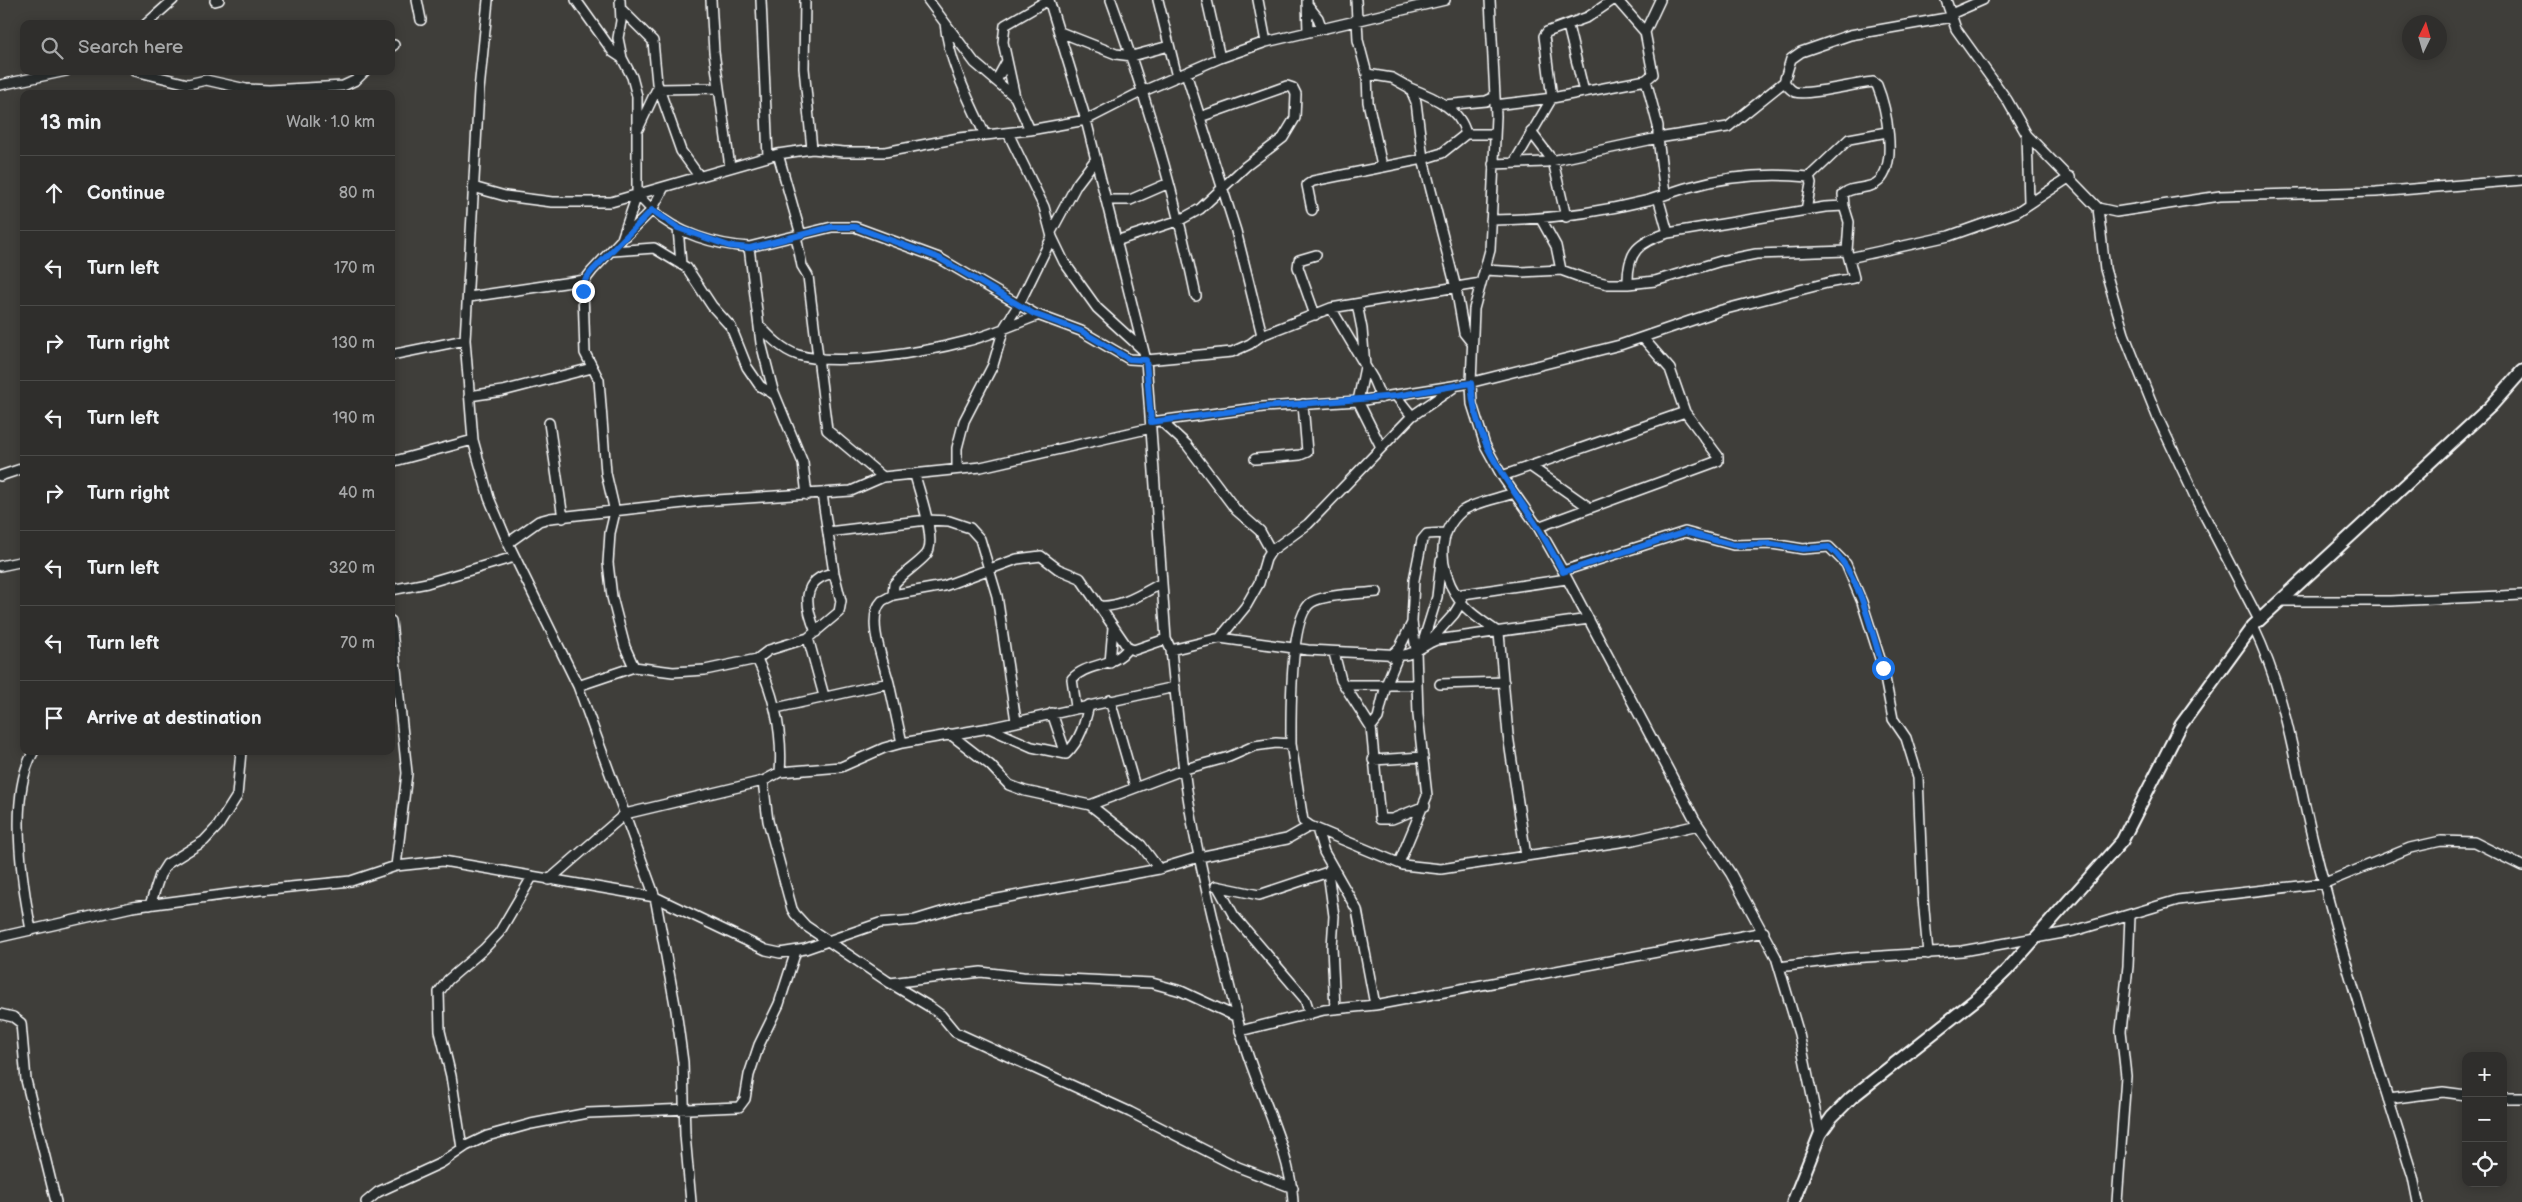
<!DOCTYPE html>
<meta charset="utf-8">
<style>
body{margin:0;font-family:"Balsamiq Sans",sans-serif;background:#373634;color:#f1f3f6}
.controls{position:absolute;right:15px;bottom:15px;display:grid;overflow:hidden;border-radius:10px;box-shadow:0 2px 12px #0003}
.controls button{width:45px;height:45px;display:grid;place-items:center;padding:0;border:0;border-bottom:1px solid #4a4a48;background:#2f2e2c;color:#f1f3f6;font:25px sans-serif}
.compass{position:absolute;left:2402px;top:15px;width:45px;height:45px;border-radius:50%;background:#2f2e2c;box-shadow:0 2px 12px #0003;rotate:5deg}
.stop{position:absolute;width:15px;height:15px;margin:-11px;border:4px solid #1a73e8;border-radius:50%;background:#fff}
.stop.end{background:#1a73e8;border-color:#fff;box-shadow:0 1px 5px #0008}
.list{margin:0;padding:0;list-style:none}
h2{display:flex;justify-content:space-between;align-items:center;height:65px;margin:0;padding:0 20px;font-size:21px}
h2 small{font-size:16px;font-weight:400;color:#a7a8a9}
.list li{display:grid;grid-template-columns:32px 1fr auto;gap:15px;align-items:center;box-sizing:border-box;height:75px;padding:0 20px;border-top:1px solid #4a4a48}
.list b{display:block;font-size:19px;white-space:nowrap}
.list em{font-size:16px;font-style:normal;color:#a7a8a9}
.icon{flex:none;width:28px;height:28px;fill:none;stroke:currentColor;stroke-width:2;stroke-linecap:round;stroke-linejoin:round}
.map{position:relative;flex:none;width:2522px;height:1202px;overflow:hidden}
.search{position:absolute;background:#2f2e2c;box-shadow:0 2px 12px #0003;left:20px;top:20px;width:375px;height:55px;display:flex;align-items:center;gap:12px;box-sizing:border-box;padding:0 18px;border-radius:10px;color:#a7a8a9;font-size:19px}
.panel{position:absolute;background:#2f2e2c;box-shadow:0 2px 12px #0003;left:20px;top:90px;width:375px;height:665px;border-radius:10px}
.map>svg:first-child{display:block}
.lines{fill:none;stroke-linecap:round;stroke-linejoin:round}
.minor-casing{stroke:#fff;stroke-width:12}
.tertiary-casing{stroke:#fff;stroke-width:15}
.minor{stroke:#2a2d2e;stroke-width:9}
.tertiary{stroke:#2a2d2e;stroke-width:11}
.route{stroke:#1a73e8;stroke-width:6}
</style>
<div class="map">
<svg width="2522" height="1202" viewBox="0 0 2522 1202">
<rect width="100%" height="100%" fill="#3f3e3a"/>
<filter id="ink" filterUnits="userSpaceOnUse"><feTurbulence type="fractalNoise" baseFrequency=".02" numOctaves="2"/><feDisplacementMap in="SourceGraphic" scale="10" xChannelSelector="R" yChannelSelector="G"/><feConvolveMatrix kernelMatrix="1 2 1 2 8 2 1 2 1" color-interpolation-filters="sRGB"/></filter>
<g filter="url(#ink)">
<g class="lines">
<g class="minor-casing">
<path id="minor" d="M417,0L421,20
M488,0L479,90L465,340L473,440L489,498L508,543L578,686L655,897L676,1010L683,1062L685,1135L691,1202
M576,0L613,52L622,58
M620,0L621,21L618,38L622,58L632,77L637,96V195C643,200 648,206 653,211C677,234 717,245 749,247L761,343L773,390L803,463L807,495
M711,0L714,52L730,167
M761,0L768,157
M805,0L804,68L812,149
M928,0L975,63L1015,97L1030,130L1086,120L1141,92L1220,58L1266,42L1445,0
M1049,0L1086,120L1146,360L1166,639L1171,650C1178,719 1184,789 1199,856C1211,914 1226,972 1240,1029C1253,1083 1291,1148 1293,1202
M1111,0C1146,96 1175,195 1196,296
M1158,0L1177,77
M1207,0L1220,58
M1258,0L1266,42
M1307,0L1308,32
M1356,0L1358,40L1367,74L1392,78L1410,88L1416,102L1423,159L1456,288L1464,333L1472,343
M1490,0L1496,116L1490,250L1474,309L1471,383L1472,404L1485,445L1502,476L1538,527L1563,571L1695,820L1731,874L1776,957L1799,1034L1820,1134
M1946,0L1956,29L2007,100L2027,135L2098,208L2116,212L2220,196L2376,192L2522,180
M215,1L219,0
M1307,4L1318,18L1322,29
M621,9L653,41L657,83L681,151L699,176
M1951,14L1983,0
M945,23C949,63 969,100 985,135
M146,24L173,0
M1568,26L1584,92
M1060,32L1116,54L1132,56L1169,46
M1645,32L1660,0
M391,47L394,45
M135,71L188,84L206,80L246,89L269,90L343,86L356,80L365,71
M1186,73L1236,231L1262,335
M1367,74L1368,102L1382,166
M996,81L1007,61
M1784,82C1787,85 1790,90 1795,92C1807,96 1858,83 1873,82L1877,85C1886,107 1898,163 1879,181C1869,191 1853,185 1843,194L1844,206
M0,85L66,71
M1410,88C1433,97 1460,108 1466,134
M1015,97L1003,42L1005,25L1048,0
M1444,105L1486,101L1495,97
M1495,105L1552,98L1544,36L1547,32L1588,17L1613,0
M638,129L656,91L659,89L719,88
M1531,132L1553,161L1566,217
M1008,133L1044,207L1052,237L1064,262L1097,308L1143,350
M2027,135L2029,202
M778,154L801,235
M1514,163L1552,98L1646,80L1653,74L1645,32L1617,0
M1493,164L1546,162L1658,138V126L1646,80
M1809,177L1849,139L1887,132
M473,187L505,196L552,202H611L778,154L812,149L844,152H885L959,138L1030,130
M1665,194L1658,138L1728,127L1784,82L1791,59L1801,52L1850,35L1952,17
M1658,197L1668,233
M1106,200H1130L1169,183
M2098,208L2105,269L2124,334L2157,416L2198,503L2259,620
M1312,210L1307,185L1313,181L1423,159L1442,153L1466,134H1494
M1541,219L1556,246L1561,270
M1491,220C1545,220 1596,213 1649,200C1662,196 1675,191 1689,187C1728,176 1768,173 1809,177L1811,184L1806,210
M678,228L681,264
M1051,232L1077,184L1096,159
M626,236L652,210L664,187
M796,236L802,266L808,276L827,430L883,477
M1116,241L1180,220L1200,209L1246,166L1283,138L1295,118L1296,94L1293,88L1287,86L1200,117
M749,247L832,227H855L939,258L1035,314L1081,331L1129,359L1146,360L1232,352L1250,344L1262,335L1331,308L1481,283
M613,251L654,248L687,268L712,306L731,327L747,367L760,386L775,395
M1849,258L1949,236L2017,212L2070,177
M1485,270L1520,272L1561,270L1583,278L1608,284H1628L1655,281L1721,261L1756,254L1847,251L1849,222L1844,206L1825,207L1668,233C1639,242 1627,251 1628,284
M469,297L585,280
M1357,304L1362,329L1365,367L1358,401L1381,447
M1331,308L1373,379L1381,398
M1315,315L1298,267L1299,260L1316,255
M759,325C769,336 782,350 798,355C838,367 926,352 967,341C991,335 1015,324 1039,315
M391,355L465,340
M469,396L503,391L592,368
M1396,396L1412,416
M1161,421L1187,445L1236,510L1260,531L1271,551
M1151,422L1263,407L1358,401L1465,384L1620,345L1722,310L1827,283L1854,278L1847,251
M549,423L563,518
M1255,459L1300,455L1307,452L1303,404
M391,462L473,440
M1530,466L1590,508
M957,468V448L964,421L993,365L1004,328L1019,304L1052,237
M915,475C919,492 938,542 926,555C916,566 903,573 894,584L893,595L944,586L1017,559L1041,556L1058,569L1080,578L1128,648L1134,650L1166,639
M0,476L24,468
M1502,476L1685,412
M1538,527L1718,461V456L1685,412L1670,369L1643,338
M828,532L927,520L949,521L970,528L980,539L997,596L1016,721
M508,543L539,521L550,518L702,501L851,491L883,477L981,467L1151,428
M0,566L24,561
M1563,571L1685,532L1733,545L1772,544L1803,549L1829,547L1846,564L1862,602L1883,668L1893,719L1906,738L1918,777L1923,898L1928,954
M391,590L427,583L514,557
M1456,595L1567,579
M2279,601H2390L2522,595
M1099,606C1121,608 1143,593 1162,583
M391,621L407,773L396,866
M2253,626C2287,697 2293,758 2311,832C2339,949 2377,1063 2413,1177L2418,1202
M816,632C805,606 800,579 834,573
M808,638L824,696
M1220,638L1246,606L1259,583L1266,559L1271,551L1308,524L1412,416L1453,388
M1429,642L1454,614L1462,601
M1422,645L1437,597L1441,561
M1171,650L1220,638L1308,650L1404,655C1415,654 1425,644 1436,640L1589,619
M1334,653L1341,680L1371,727L1380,819H1392L1425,806
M1391,656L1400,647L1412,623
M1110,663L1113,627
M634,667L625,647L612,597L608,563L610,533L615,512L606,473L599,380L585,353L583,291L585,280L592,271L622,239L637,195
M889,683C884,663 865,618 882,601C885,599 890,597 893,595
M1440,684L1504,682
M1345,685H1417
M578,686L634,667L673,672L705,670L757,659
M1110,700L1135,787
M1076,707L1072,679C1087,662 1114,668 1128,648
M776,708L889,683L902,743
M1052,713L1066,754
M1371,727L1378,718L1386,685L1398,656
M989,728L1032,747L1066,754C1080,741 1085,723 1089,705
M950,734L990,765L1009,785L1025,791L1090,805L1141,845L1159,869L1199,857L1287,839L1310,826
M1291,744C1291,718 1289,615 1312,602C1326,594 1360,594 1377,592
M1373,760L1423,757
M780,772C783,733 774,694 757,659L769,650L808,638L839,612L841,601L834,573L822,494
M763,781L768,821L792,909L795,914L806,926L890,983L930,1007L941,1015L955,1032L1130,1112L1238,1167L1293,1188
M1090,805L1185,769L1229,757L1254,746L1276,743L1291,744L1303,821L1310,826L1403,865L1441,869L1526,856L1508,735L1499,633C1484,622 1465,611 1456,595C1439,567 1436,533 1462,511C1473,503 1500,498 1514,493
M1317,829L1324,852L1357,910L1375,1005
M1526,856L1633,840L1698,825
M1399,863L1427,796L1418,715L1416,650L1412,622L1414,580L1422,540L1427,534L1445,533
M1328,872L1334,916L1332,947L1335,1009
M549,880L625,814L763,781L780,772L841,767L884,748L902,743L989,728L1175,687
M1216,886L1259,895L1328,872L1331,867
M1218,887L1234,916L1305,999L1310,1014
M150,905L160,875L167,864L204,841L218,826L237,796L241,751
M31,930C22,883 8,794 34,751
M0,937L132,907L260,890L351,881L396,866L443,861L655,897L766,950L780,953L805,949L880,923L915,920L965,905L1159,869
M1779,967L1850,958L1962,951L2074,931L2178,900L2325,883L2410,848L2441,841L2474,842L2522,866
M890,983L981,972L1023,977L1152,983L1181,991L1237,1017
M0,1014L13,1017L21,1023L26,1080L56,1202
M1240,1031L1324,1010L1375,1005L1764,932
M2503,1098H2522
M2388,1099L2443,1092L2466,1095
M462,1148L451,1076L440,1031L439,992L448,980L484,949L499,933L532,877
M366,1202L378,1192L441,1163L466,1146L487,1136L531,1124L588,1113L739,1107L745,1099L749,1075L759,1045L779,1004L796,951
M2117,1202L2126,1076L2121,1031L2128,966L2130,916"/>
</g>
<g class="tertiary-casing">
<path id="tertiary" d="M1793,1202L1820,1134L1832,1117L1851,1098L1979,997L2007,970L2122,841L2181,725L2253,626L2491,406L2522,371"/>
</g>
<use href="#minor" class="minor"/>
<use href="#tertiary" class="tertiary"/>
</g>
</g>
<g class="lines" filter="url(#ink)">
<path class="route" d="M583,291L585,280L592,271L652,210L678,228L729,246L750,248L832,227H855L939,258L1034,314L1081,331L1129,359L1146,360L1151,422L1264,407L1396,396L1471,383C1475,446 1506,477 1538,528C1547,542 1555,557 1563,572L1685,532L1733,545L1772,544L1803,549L1829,547C1860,572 1871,631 1883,668"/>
</g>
</svg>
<div class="controls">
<button>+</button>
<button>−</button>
<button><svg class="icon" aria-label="locate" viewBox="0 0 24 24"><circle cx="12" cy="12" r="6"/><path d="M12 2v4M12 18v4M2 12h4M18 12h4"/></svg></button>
</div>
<svg class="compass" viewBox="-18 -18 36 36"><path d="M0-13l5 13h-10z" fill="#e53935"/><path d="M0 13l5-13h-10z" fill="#a7a8a9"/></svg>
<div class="stop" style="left:1883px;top:668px"></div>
<div class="stop end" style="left:583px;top:291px"></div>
<div class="search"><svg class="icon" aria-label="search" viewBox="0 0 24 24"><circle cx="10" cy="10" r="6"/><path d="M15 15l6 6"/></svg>Search here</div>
<section class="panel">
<h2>13 min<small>Walk · 1.0 km</small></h2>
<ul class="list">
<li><svg class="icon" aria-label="ahead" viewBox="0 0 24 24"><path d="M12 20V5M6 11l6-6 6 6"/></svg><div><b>Continue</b></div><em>80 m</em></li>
<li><svg class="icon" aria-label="left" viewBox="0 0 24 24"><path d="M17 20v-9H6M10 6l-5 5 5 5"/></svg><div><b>Turn left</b></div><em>170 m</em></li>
<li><svg class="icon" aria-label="right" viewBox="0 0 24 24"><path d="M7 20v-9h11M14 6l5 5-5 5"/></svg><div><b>Turn right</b></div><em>130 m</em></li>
<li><svg class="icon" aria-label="left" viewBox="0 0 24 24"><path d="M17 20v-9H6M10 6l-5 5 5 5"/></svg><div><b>Turn left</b></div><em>190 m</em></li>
<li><svg class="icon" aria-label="right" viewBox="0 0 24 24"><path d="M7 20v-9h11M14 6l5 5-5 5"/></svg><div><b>Turn right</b></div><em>40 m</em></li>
<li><svg class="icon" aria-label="left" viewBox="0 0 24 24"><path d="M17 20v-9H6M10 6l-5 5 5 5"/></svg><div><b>Turn left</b></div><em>320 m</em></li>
<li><svg class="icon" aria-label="left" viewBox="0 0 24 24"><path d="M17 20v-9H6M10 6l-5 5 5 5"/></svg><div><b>Turn left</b></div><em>70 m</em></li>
<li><svg class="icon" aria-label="arrive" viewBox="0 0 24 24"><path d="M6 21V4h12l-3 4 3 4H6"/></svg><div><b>Arrive at destination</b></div></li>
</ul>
</section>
</div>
